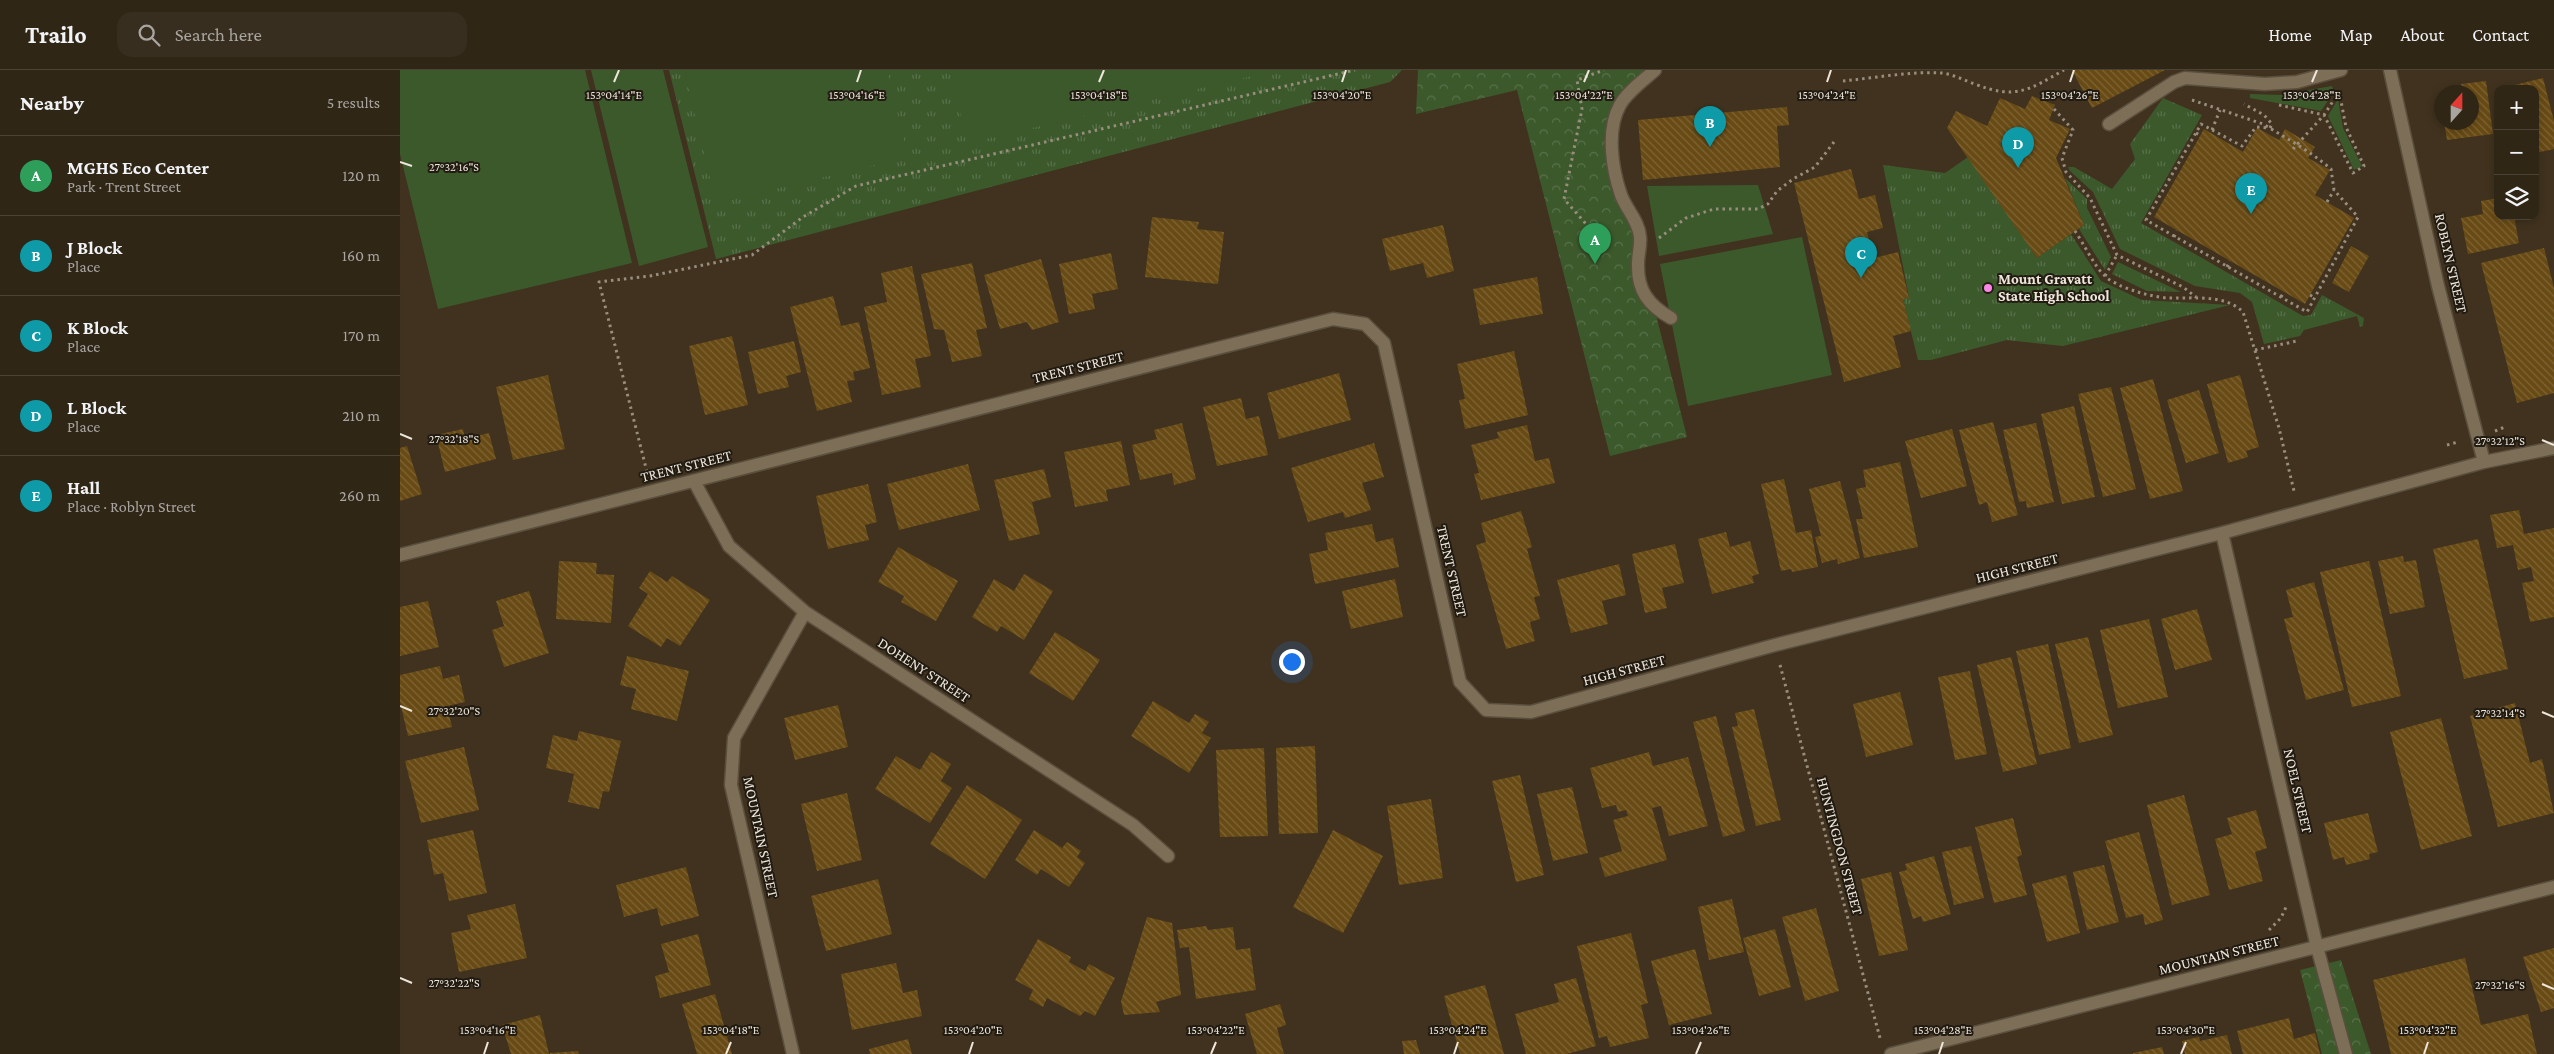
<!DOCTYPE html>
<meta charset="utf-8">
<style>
body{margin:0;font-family:"Crimson Pro",serif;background:#382e1f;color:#f1f3f6}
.controls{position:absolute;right:15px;top:15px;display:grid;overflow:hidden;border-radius:10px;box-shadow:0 2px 8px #0003}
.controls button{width:45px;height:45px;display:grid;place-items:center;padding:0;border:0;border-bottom:1px solid #4b4335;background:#302616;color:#f1f3f6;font:25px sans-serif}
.compass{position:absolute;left:2034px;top:15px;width:45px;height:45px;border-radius:50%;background:#302616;box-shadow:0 2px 8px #0003;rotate:21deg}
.you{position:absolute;left:891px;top:591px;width:18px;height:18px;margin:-12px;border:4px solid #fff;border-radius:50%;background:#1a73e8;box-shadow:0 0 0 8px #1a73e833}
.badge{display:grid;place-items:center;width:32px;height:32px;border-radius:50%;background:#db2777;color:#fff;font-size:16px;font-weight:700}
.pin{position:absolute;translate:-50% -41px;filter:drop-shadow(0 1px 2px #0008)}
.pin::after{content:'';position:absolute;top:26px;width:18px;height:15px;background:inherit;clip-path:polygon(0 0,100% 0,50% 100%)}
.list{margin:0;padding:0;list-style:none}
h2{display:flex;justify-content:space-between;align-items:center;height:65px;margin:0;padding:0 20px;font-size:21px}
h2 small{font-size:16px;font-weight:400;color:#a8a5a1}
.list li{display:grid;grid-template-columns:32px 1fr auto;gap:15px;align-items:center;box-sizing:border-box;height:80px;padding:0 20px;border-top:1px solid #4b4335}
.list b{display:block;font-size:19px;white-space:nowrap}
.list p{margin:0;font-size:16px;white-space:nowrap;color:#a8a5a1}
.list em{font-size:16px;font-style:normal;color:#a8a5a1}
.icon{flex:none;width:28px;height:28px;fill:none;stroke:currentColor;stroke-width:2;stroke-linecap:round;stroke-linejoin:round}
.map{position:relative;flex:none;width:2154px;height:984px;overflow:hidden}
header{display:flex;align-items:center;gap:30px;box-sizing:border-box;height:70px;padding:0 25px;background:#302616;border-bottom:1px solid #4b4335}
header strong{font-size:24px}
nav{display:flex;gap:28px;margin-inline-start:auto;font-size:18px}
.search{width:350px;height:45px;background:#382e1f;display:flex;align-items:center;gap:12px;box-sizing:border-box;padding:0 18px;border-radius:15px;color:#a8a5a1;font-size:19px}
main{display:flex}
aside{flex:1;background:#302616}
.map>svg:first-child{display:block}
.grass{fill:url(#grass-tufts)}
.forest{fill:url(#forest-crowns)}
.garden{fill:#3c592c}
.building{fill:url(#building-back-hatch)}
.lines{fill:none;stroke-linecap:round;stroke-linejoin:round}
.minor-casing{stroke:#5a4f3d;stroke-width:15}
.path{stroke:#998e7e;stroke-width:3;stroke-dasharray:2.5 4;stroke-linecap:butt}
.minor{stroke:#7d6e58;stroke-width:12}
.ticks{fill:none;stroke:#eee6da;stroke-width:2}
.poi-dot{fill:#fa87e6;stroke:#211b12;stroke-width:2}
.labels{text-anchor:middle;stroke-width:4;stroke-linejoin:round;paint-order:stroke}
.street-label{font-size:15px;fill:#eee6da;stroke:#211b12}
.poi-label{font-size:15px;font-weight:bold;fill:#eee6da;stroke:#211b12;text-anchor:start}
.ticks-label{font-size:12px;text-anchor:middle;fill:#eee6da;stroke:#211b12;stroke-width:4;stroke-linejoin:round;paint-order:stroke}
</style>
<header>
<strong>Trailo</strong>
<div class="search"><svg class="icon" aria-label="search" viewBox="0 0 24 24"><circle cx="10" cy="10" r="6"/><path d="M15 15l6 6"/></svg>Search here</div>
<nav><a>Home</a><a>Map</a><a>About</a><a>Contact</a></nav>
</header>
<main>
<aside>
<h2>Nearby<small>5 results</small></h2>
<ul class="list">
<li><span class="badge" style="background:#2e9e5b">A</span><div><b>MGHS Eco Center</b><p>Park · Trent Street</p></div><em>120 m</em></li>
<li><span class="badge" style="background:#0f9aa8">B</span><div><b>J Block</b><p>Place</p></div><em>160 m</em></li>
<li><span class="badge" style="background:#0f9aa8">C</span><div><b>K Block</b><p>Place</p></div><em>170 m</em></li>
<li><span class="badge" style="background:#0f9aa8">D</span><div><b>L Block</b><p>Place</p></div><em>210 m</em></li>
<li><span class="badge" style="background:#0f9aa8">E</span><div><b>Hall</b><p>Place · Roblyn Street</p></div><em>260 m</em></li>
</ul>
</aside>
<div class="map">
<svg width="2154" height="984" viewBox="0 0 2154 984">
<defs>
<pattern id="grass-tufts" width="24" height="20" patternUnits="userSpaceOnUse" patternTransform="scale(1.25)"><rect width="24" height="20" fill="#3c592c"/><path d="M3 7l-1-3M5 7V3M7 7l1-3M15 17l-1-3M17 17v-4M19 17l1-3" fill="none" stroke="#58714a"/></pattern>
<pattern id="forest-crowns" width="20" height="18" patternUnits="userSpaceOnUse" patternTransform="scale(1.25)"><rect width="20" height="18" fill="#3c592c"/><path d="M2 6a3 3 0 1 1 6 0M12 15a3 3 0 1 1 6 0" fill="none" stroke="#58714a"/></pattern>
<pattern id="building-back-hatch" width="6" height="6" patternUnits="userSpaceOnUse" patternTransform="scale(1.25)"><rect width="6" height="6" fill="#684a14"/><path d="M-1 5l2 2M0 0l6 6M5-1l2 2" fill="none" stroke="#7e6436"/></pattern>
</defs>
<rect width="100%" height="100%" fill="#40321e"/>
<path class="grass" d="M269,0H1002L990,12L316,189Z
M1763,28L1802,45L1741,153L1903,246L1911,245L1922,225L1964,248L1963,256L1960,257L1957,246L1904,260L1900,266L1864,274L1852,232L1840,223L1795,216L1720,179L1693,122L1670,101L1668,97H1674L1712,119L1735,89L1730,74Z
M1568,87L1637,188L1671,164L1701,211L1742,230L1830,235L1663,276L1607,270L1531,290H1518L1503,229L1509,227L1483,95L1545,103Z
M1665,108L1687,129V138L1711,187L1705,200L1679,159L1684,155Z
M1718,192L1781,222L1747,221L1712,204Z"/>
<path class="forest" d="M1018,0H1247L1207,63L1234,158V183L1256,245L1287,367L1210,386L1117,20L1016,44Z
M1941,890L1971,984H1922L1900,900Z"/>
<path class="garden" d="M0,0H185L232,193L38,239L0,84Z
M191,0H263L308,177L239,196Z
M284,0H487L508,87L316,133Z
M550,0H877L568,73Z
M1932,16L1934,22L1921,41L1850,28V24L1880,25Z
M1938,29L1943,58L1962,96L1954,100L1928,46Z
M1358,115L1373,164L1259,186L1247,116Z
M1402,167L1432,305L1288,336L1260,194Z"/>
<path class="building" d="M1672,0H1765L1692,38Z
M2143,8L2154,51V79L2135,83V19L2102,18Z
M2086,11L2093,64L2047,70L2044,52H2072V22H2062L2061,14Z
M1632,26L1655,35L1649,50L1670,59L1656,88L1684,155L1637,188L1547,58L1556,41L1587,56L1600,28L1625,39Z
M1387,37L1389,55L1377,56L1380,97L1243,110L1238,50Z
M1857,58L1879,70L1885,59L1915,77L1908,88L1930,100L1915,125L1954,148L1905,234L1754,147L1804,59L1843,82Z
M1451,99L1459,129L1475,125L1483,158L1467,162L1474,188L1498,182L1509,228L1503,229L1511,261L1493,266L1501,297L1444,312L1394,113Z
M2098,128V146H2114L2119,173L2068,184L2061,148L2083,144L2081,131Z
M752,147L799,152L797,159L824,162L818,214L745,207Z
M1043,155L1054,201L1027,208L1023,193L990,201L982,169Z
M1951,176L1969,186L1949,222L1932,213Z
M2144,178L2154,218V323L2117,333L2081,193Z
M711,183L718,219L692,224L695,239L669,244L659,194Z
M641,189L659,252L632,260L627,252L600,259L584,205Z
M572,193L587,258L576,260L582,286L552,292L544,260L534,259L521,204Z
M512,196L531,286L515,289L521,317L482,325L464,237L487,232L481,203Z
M1137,207L1143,244L1080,255L1073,219Z
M433,226L441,256L459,252L470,298L453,302L455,310L447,311L452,332L417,341L390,237Z
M332,266L348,335L305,345L289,276Z
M394,271L401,302L386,306L389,317L358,324L348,282Z
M1114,281L1128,345L1065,359L1059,330L1065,329L1057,294Z
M939,303L951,350L879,369L867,323Z
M148,305L165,379L113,390L96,317Z
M1840,305L1859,377L1846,381L1848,387L1828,393L1807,314Z
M1753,309L1783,421L1750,429L1720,318Z
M1711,317L1736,419L1703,427L1678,324Z
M1799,320L1819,383L1786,393L1767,330Z
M841,328L846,349L859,346L868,385L817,396L803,337Z
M1674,336L1695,427L1662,434L1641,344Z
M1593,352L1618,445L1592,452L1587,432L1579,435L1559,360Z
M782,353L796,409L774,415L772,403L740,410L732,375L757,369L754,360Z
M1636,353L1654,432L1627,438L1626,431L1619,432L1603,360Z
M1127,355L1135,391L1149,388L1155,413L1081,430L1074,404L1079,403L1071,375L1099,368L1097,362Z
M63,359L65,369L89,363L96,389L45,402L36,365Z
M1552,359L1567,416L1521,428L1505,371Z
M721,371L730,415L706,420L708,431L675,437L664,382Z
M974,373L984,407L962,413L971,440L945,448L943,442L908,452L891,398Z
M7,376L22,424L0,431V378Z
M1500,392L1518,477L1464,488L1456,449H1463L1456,419L1466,417L1463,400Z
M568,394L580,440L499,460L487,414Z
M644,399L651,427L632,432L640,464L609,471L594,410Z
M1384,409L1396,463L1411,460L1418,497L1392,502L1391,499L1381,501L1361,414Z
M1440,411L1460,488L1438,494L1437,489L1422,493L1415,467L1421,466L1409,419Z
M468,414L477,452L465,455L469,470L428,479L416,426Z
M2119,440L2124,464L2154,458V547L2130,552L2122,513L2134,511L2131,497L2118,500L2113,475L2097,478L2090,445Z
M1121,441L1132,477L1127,479L1140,526L1134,527L1140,549L1130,552L1135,571L1106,579L1076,475L1086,472L1081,453Z
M972,454L976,472L993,468L999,497L915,514L909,484L928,480L925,463Z
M1326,462L1330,477L1350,471L1359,504L1352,506L1354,513L1312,524L1298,469Z
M2078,469L2108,599L2064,609L2033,479Z
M1275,474L1284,513L1262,518L1267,538L1245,543L1232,484Z
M498,477L558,511L536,551L501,532L504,526L478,512Z
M2003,486L2004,492L2016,490L2025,537L1990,544L1978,491Z
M159,491L197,493L196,504L214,505L211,553L156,549Z
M1969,491L2001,626L1952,637L1920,502Z
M1219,494L1226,525L1202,531L1208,554L1171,563L1157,510Z
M250,501L267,512L272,506L310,530L280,576L267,568L261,577L228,556L248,524L239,518Z
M624,504L653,521L624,570L601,556L597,562L572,547L594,509L614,521Z
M995,509L1003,547L951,559L942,521Z
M1914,512L1944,620L1906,630L1884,549L1893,547L1886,520Z
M129,521L149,583L104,597L92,560L104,556L96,531Z
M28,531L39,577L0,586V537Z
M1797,539L1812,590L1775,600L1761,549Z
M1749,549L1768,627L1718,638L1700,560Z
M655,562L700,590L673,631L629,603Z
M1688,567L1713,665L1679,673L1655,574Z
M1648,574L1671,678L1639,685L1616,581Z
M227,586L289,601L277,651L231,639L236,619L220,615Z
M1611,587L1637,694L1603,702L1577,595Z
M40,596L43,609L59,605L65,632L47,636L52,657L8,666L0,632V605Z
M1570,601L1587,684L1555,690L1538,607Z
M1500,622L1513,675L1466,687L1453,634Z
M753,631L789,653L795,644L809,652L802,663L811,668L789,703L731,666Z
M2115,633L2130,693L2142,689L2154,743L2098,757L2070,646Z
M438,635L448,677L395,690L384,648Z
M1354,639L1381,750L1356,756L1332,657L1338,656L1335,643Z
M1316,646L1345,761L1323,767L1293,652Z
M2041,648L2072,766L2021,780L1990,662Z
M179,661L221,671L209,722L203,721L199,739L168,732L174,704L146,698L153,665L177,671Z
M915,676L918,763L879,764L876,678Z
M64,677L79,740L21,753L5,691Z
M864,678L868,766L820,767L816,680Z
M531,682L551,694L541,711L552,718L530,753L475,719L496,686L520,700Z
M1249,682L1253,696L1288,687L1308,756L1269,766L1261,736L1252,738L1267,790L1205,807L1199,788L1222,781L1213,750L1228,746L1226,740L1218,742L1216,735L1202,738L1190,698Z
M1120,705L1144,805L1116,812L1092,711Z
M567,715L622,750L585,809L530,774Z
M1172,717L1188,783L1153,791L1137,724Z
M447,723L462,790L417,801L401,734Z
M1784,725L1810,825L1772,835L1747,735Z
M1031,729L1043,808L999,815L987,736Z
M1856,740L1867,778L1855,782L1863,811L1829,820L1815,769L1832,764L1827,748Z
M1968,743L1978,782L1969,784L1970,789L1946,795L1944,787L1933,790L1924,753Z
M1613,748L1622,785L1617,787L1627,825L1594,833L1575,757Z
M73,760L87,823L49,831L43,803L34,805L27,770Z
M634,760L662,778L667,772L681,781L677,787L685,793L669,817L641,799L637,805L615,790Z
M933,760L983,786L943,863L893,837Z
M1739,762L1763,850L1745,855L1743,844L1726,848L1705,771Z
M1571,776L1584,828L1554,835L1542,782Z
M1534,786L1551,844L1523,852L1521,846L1513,849L1499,802L1507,800L1505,794Z
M1704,795L1719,852L1687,860L1673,802Z
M286,797L299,846L261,856L257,838L224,847L216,815Z
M1491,802L1508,880L1479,886L1461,809Z
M1666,805L1680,863L1647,872L1632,814Z
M478,809L492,864L426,881L411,826Z
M1332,829L1344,882L1309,890L1298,837Z
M115,834L127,888L59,902L51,863L71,859L67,845Z
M1416,838L1439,921L1405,931L1382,847Z
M747,847L772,853L781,925L756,932L760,942L724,945L721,931Z
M806,856L808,860L833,857L836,880L850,878L856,920L796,929L789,877L780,878L777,860Z
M1375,859L1391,917L1359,926L1343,868Z
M1231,863L1248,933L1241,935L1249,968L1210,977L1207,966L1199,968L1177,876Z
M298,864L311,915L260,928L255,906L269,902L261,874Z
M638,869L671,887L669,892L685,901L689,894L715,908L695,946L685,941L680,946L647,928L643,937L629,929L633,920L615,910Z
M2154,878V938L2141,942L2123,887Z
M1295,879L1312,944L1269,955L1251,891Z
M2065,888L2081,955L2128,944L2137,984H1991L1973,910Z
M496,893L503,923L517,920L522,946L452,960L441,904Z
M1176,908L1196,976L1167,984H1126L1115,944L1159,932L1154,914Z
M1085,915L1104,984H1060L1044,926Z
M315,924L332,984H297L282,934Z
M880,934L886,955L877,958L884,984H857L845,944Z
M140,945L149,984H111L102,955Z
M1889,948L1894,969L1915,963L1920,984H1843L1837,961Z
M1827,965L1832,984H1785L1782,971L1799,967L1800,971Z
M508,969L512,984H470L469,979Z
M1016,970L1020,984H1004L1002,971Z
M1762,977L1764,984H1733V983Z
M178,981L179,984H150V983Z"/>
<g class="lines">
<g class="minor-casing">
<path id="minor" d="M1255,0C1244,10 1227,22 1220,35C1206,60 1212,99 1221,125C1226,139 1239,151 1240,167C1241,175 1238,185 1238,193C1237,220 1248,235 1271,248
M1990,0L2038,216L2084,392
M1709,54L1774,12L1785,8L1865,14L1897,12L1941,0
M294,411L329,476L405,542L733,755L768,786
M1822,463L1917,877L1946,984
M0,485L933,249L965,254L984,273L1060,612L1086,640L1131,642L1375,575L1822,463L2084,392L2154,378
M393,984L331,715L334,668L405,542
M1491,984L2154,817"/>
</g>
<path class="path" d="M1443,11C1475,8 1510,1 1542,3C1553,4 1565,11 1575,14C1615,30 1629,20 1664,0
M1792,30L1863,54C1886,68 1910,81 1931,99L1934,120L1958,147L1907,242L1746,150L1801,54L1842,76L1856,57L1870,58L1872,54L1864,45L1844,34
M1879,35L1924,45L1953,103L1964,96L1946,57L1939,21
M1654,39L1673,60L1662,88L1666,102L1690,128L1717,185L1783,217L1796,227
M1812,60L1820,40
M1796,63L1800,65
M1893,79L1924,45L1939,22
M1927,132L1934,120
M1675,161C1684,174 1694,196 1705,206C1708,210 1716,213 1721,216C1736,222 1750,226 1766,228C1789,229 1824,223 1843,242L1879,358L1894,421
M1194,163L1164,129L1182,39L1177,10L1204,0
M1774,167L1777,161
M1259,168L1286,148L1314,139H1358L1368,134L1377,121L1393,109L1415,97L1434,72
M1827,197L1830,191
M1705,206L1717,185
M1910,225L1915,228
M1881,227L1884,222
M1855,280L1897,271
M2095,361L2107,356
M2047,375L2058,372
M247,402L199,212L250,206L352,185L403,147L456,116L955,0
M1380,595L1480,968
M1869,860L1881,848L1886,837"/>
<use href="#minor" class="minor"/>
</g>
<path class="ticks" d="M214,12L219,0M457,12L461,0M699,12L704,0M942,12L946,0M1184,12L1189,0M1427,12L1431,0M1670,12L1674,0M1912,12L1917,0M0,92L12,96M0,364L12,369M2142,370L2154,375M0,636L12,641M2142,642L2154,647M0,908L12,913M2142,914L2154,919M84,984L88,972M326,984L331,972M569,984L573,972M811,984L816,972M1054,984L1058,972M1296,984L1301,972M1539,984L1543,972M1781,984L1786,972M2024,984L2028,972"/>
<circle class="poi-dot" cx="1588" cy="218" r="5"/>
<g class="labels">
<g class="street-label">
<text transform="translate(2051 193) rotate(77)" y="5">ROBLYN STREET</text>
<text transform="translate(678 297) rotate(-14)" y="5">TRENT STREET</text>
<text transform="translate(286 396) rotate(-14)" y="5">TRENT STREET</text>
<text transform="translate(1617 498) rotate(-14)" y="5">HIGH STREET</text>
<text transform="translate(1052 501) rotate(77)" y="5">TRENT STREET</text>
<text transform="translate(524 600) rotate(33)" y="5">DOHENY STREET</text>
<text transform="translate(1224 600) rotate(-15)" y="5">HIGH STREET</text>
<text transform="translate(1898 721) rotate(77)" y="5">NOEL STREET</text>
<text transform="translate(361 767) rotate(78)" y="5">MOUNTAIN STREET</text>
<text transform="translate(1440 776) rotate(75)" y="5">HUNTINGDON STREET</text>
<text transform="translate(1819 885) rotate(-14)" y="5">MOUNTAIN STREET</text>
</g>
<g class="poi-label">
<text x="1598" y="214">Mount Gravatt<tspan x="1598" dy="17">State High School</tspan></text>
</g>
</g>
<g class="ticks-label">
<text x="214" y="29">153°04'14"E</text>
<text x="457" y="29">153°04'16"E</text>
<text x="699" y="29">153°04'18"E</text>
<text x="942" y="29">153°04'20"E</text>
<text x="1184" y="29">153°04'22"E</text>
<text x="1427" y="29">153°04'24"E</text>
<text x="1670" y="29">153°04'26"E</text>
<text x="1912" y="29">153°04'28"E</text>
<text x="54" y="101">27°32'16"S</text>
<text x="54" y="373">27°32'18"S</text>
<text x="2100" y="375">27°32'12"S</text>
<text x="54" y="645">27°32'20"S</text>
<text x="2100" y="647">27°32'14"S</text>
<text x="54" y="917">27°32'22"S</text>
<text x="2100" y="919">27°32'16"S</text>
<text x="88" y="964">153°04'16"E</text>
<text x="331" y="964">153°04'18"E</text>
<text x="573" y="964">153°04'20"E</text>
<text x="816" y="964">153°04'22"E</text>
<text x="1058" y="964">153°04'24"E</text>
<text x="1301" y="964">153°04'26"E</text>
<text x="1543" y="964">153°04'28"E</text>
<text x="1786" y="964">153°04'30"E</text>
<text x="2028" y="964">153°04'32"E</text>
</g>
</svg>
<div class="controls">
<button>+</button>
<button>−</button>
<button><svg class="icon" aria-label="layers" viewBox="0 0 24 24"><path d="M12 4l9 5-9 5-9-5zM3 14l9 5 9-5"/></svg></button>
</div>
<svg class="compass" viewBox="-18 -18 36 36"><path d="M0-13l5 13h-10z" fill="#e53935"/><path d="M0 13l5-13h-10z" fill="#a8a5a1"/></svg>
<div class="you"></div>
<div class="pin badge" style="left:1195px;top:194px;background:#2e9e5b">A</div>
<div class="pin badge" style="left:1310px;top:77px;background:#0f9aa8">B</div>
<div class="pin badge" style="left:1461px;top:208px;background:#0f9aa8">C</div>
<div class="pin badge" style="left:1618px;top:98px;background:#0f9aa8">D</div>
<div class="pin badge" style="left:1851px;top:144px;background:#0f9aa8">E</div>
</div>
</main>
